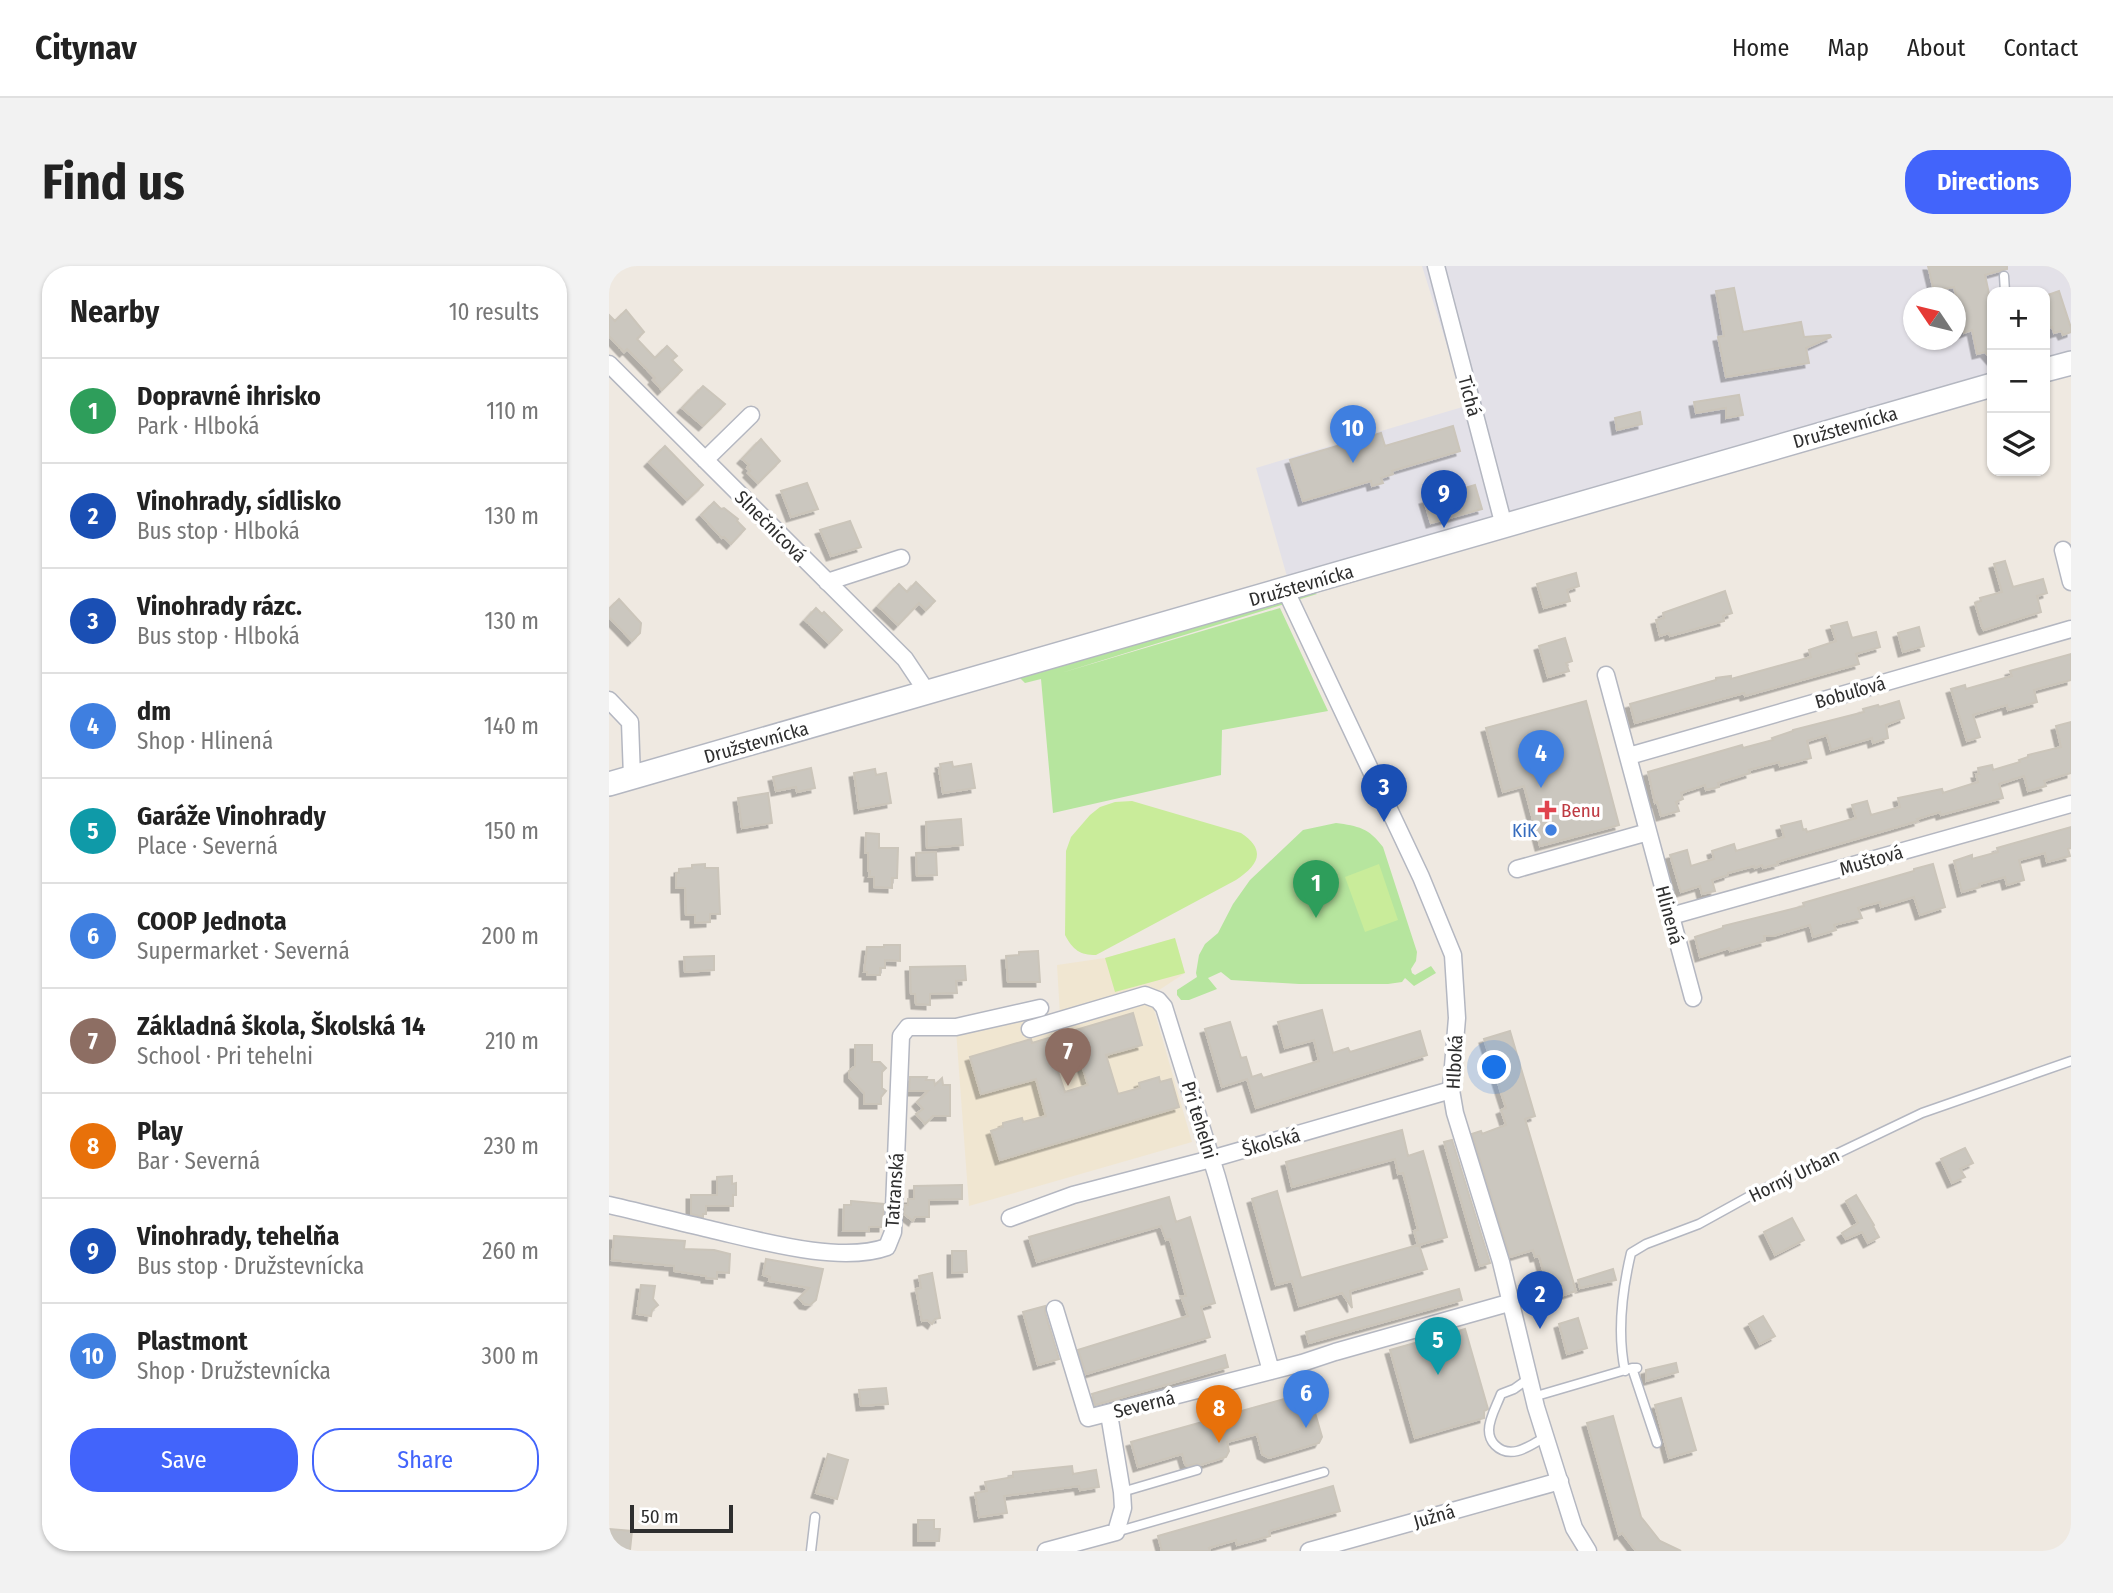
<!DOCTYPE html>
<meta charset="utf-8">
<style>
body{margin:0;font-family:"Fira Sans Condensed",sans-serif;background:#f2f2f2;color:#222}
.controls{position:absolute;right:21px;top:21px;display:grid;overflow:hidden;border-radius:14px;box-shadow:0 2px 5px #0004}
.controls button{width:63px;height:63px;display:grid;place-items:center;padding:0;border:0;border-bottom:2px solid #e0e0e0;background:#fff;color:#222;font:35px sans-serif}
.compass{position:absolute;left:1294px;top:21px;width:63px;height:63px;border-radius:50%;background:#fff;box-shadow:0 2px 5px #0004;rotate:305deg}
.scale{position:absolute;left:21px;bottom:18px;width:103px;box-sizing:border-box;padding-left:7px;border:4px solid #2e2e2e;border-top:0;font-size:19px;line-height:24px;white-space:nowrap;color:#2e2e2e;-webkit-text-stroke:5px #fff;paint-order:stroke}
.you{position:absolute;left:886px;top:802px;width:24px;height:24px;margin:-18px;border:5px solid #fff;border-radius:50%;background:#1a73e8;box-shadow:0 0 0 10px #1a73e833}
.badge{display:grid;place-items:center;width:46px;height:46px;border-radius:50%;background:#4264fb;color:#fff;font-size:23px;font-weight:700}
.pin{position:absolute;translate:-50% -58px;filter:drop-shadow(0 2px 4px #0008)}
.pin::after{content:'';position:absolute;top:37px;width:24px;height:21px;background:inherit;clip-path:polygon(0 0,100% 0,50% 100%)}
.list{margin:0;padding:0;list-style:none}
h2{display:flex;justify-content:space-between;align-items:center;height:91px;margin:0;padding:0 28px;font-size:30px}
h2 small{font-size:23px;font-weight:400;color:#767676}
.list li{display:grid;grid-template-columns:46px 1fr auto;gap:21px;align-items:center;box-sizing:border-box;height:105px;padding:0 28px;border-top:2px solid #e0e0e0}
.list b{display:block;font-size:26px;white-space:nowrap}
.list p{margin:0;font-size:23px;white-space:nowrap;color:#767676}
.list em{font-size:23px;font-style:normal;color:#767676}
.actions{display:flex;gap:14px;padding:21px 28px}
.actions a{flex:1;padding:16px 0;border:2px solid #4264fb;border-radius:28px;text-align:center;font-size:24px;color:#4264fb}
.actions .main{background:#4264fb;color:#fff}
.icon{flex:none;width:38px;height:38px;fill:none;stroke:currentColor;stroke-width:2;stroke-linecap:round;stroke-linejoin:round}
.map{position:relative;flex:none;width:1462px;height:1285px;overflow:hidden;border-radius:28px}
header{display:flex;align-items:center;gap:42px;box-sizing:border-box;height:98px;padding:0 35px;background:#fff;border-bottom:2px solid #e0e0e0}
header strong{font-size:33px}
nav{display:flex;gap:38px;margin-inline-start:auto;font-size:24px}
.intro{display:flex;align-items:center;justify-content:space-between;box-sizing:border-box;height:168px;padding:0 42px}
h1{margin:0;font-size:49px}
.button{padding:18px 32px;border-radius:28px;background:#4264fb;color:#fff;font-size:24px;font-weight:700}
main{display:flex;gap:42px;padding:0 42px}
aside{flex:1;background:#fff;border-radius:28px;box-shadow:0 2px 5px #0004}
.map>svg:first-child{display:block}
.industrial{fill:#e3e1e8;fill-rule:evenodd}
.education{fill:#f0e6d1}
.green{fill:#b6e59e}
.pitch{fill:#c9ec9a}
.building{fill:#cbc7bf;stroke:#cbc5ba;stroke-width:2;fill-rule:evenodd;filter:url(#shadow)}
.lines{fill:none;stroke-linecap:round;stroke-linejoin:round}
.lane-casing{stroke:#b4b7c1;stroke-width:11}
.street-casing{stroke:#b4b7c1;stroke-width:19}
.secondary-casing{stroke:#b4b7c1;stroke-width:26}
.lane{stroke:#fff;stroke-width:8}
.street{stroke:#fff;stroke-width:16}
.secondary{stroke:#fff;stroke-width:23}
.health-dot{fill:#e0444e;stroke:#fff;stroke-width:2.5}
.shop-dot{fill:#3f7fe0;stroke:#fff;stroke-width:2.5}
.labels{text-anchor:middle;stroke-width:7;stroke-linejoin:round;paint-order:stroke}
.street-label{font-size:19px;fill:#2e2e2e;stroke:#fff}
.health-label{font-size:19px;fill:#be3a42;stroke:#fff;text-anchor:start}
.shop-label{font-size:19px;fill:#366cbe;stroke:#fff;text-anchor:end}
</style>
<header>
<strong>Citynav</strong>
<nav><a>Home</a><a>Map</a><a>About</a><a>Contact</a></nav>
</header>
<div class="intro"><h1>Find us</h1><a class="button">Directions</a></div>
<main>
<aside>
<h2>Nearby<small>10 results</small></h2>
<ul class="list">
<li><span class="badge" style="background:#2e9e5b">1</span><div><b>Dopravné ihrisko</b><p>Park · Hlboká</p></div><em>110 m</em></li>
<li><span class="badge" style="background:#1a4fb4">2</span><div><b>Vinohrady, sídlisko</b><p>Bus stop · Hlboká</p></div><em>130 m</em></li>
<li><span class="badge" style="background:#1a4fb4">3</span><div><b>Vinohrady rázc.</b><p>Bus stop · Hlboká</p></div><em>130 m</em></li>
<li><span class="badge" style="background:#3f7fe0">4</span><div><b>dm</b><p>Shop · Hlinená</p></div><em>140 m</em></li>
<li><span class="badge" style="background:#0f9aa8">5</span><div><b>Garáže Vinohrady</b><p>Place · Severná</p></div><em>150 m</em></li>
<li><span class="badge" style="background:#3f7fe0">6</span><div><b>COOP Jednota</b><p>Supermarket · Severná</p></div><em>200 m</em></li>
<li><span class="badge" style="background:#8d6e63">7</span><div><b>Základná škola, Školská 14</b><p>School · Pri tehelni</p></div><em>210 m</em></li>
<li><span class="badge" style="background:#e8710a">8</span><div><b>Play</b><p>Bar · Severná</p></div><em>230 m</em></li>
<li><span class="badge" style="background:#1a4fb4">9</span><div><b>Vinohrady, tehelňa</b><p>Bus stop · Družstevnícka</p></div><em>260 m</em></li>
<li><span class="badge" style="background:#3f7fe0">10</span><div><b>Plastmont</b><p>Shop · Družstevnícka</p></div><em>300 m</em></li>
</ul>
<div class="actions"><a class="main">Save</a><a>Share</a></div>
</aside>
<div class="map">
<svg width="1462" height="1285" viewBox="0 0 1462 1285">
<defs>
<filter id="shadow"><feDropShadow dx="-4.5" dy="4.5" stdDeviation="0" flood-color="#0004"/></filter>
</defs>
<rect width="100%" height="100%" fill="#efe9e1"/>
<path class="industrial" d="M813,0H1459L1462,6V89L1436,97V26H1383V112L679,314L647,202L857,140ZM1304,32H1346V74H1304Z"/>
<path class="education" d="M566,672L576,707L541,730L583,876L360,940L347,764L434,746L451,749L448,699L496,692Z"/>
<path class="green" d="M679,314L708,328L452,407L671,342L719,445L613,464L612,509L444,547L432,413L416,417L395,396Z
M727,557C749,560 760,562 774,581L808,686L807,695L802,703L803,707L806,709L822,700L827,707L805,720L796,712L793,716L779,718H690L622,714L612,706L599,712L608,723L580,734H572L568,729V724L588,711L587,707L590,689L596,678L609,667L624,638L641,614L694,564Z"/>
<path class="pitch" d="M523,535L632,567C659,585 648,600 627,614L487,689C471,689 464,684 456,669L457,585L462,571L481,549L491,541L506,536Z
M770,598L789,654L756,666L736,611Z
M566,672L576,707L506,726L496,692Z"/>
<path class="building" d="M1319,0H1398V3L1376,9L1383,42V94L1376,86L1368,88L1363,64L1355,67L1345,21L1325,25Z
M1125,22L1134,66L1192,56L1195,71L1221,69L1222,71L1197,82L1200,97L1117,111L1109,71L1115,70L1107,25Z
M1450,25L1462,62V66L1454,69L1452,65L1445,67L1443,61L1436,63V30Z
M17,44L35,66L28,73L46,92L58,80L68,90L63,94L73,104L53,124L44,114L46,112L18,83L15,86L0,70V49L6,55Z
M94,120L116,138L94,160L73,142Z
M1130,129L1134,149L1117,152V142L1087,147L1085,136Z
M1031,146L1033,158L1008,164L1006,152Z
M844,160L851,185L783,205L784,208L772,212L774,217L763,220L762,215L694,235L681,194L772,167L776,180Z
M152,173L171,195L149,217L139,207L141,205L138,202L140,199L133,193Z
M56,180L94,219L78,234L40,196Z
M198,217L209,243L182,251L172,225Z
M866,219L873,243L822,257L815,234Z
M105,236L112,243L115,242L129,253L128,255L136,263L122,278L115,271L113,272L92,249Z
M241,255L252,281L222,290L211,264Z
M1396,295L1404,321L1434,313L1438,327L1428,330L1432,346L1375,364L1373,361L1366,337L1372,335L1371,332L1393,326L1385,298Z
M967,307L970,320L958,324L961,335L935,342L928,318Z
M307,316L326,335L317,344L310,337L289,359L269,340L290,318L298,326Z
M1116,325L1123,347L1114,350L1115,355L1061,370L1060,367L1051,370L1047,354L1055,352L1054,347Z
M10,333L32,357L31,367L23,375L0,351V343Z
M207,342L213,348L215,346L233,364L220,377L196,354Z
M1238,356L1243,372L1267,366L1271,381L1247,388L1250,398L1136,430L1135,427L1026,457L1021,438L1107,414V412L1122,410V413L1202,391L1200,384L1227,375L1222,360Z
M1310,361L1315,380L1294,386L1289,367Z
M956,372L963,395L957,397L960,405L939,411L930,380Z
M1462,388V414L1425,424L1428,436L1399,444L1398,439L1364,449L1371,471L1358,475L1342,423L1356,419L1357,423L1403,410L1401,405Z
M977,435L1010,559L931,580L915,520L894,526L877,462Z
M1290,435L1295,452L1277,459L1279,472L1264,477L1263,472L1222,484L1218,469L1198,475L1202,492L1171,500L1170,496L1140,504L1141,507L1109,517L1110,521L1097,524L1096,519L1072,527L1074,533L1067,536L1070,545L1052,550L1048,536L1046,537L1039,506L1133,479L1134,482L1164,474L1163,472L1184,465V464L1255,446L1254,443L1269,439L1270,441Z
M1462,456V507L1435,515L1437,520L1419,525L1415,510L1390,518L1394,532L1332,549L1331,546L1308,553L1309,555L1168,596L1169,598L1154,602L1153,599L1146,602L1145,600L1119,607V609L1103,614L1106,625L1093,628L1091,620L1072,626L1061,589L1078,584L1082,600L1105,593L1103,585L1125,578L1127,585L1175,571L1172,560L1192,555L1194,564L1197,563L1198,566L1247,552L1243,539L1258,535L1262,549L1291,541L1289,532L1333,523L1334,527L1369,516L1367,508H1370L1369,502L1383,499L1384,504L1411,496L1410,494L1419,491V489L1452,481L1447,460Z
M343,496L344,501L362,498L366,522L334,527L330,503H332L331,498Z
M202,502L206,522L188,526L187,521L167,525L164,511Z
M266,503L267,509L277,507L282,537L250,543L245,507Z
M159,527L163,557L133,562L129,532Z
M352,553L354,579L318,582L317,556Z
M1462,561V582L1459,583L1461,590L1438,596L1436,587L1410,594L1415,614L1398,619L1396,611L1370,618L1371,621L1353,626L1345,595L1363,589V593L1389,586L1388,582Z
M257,567L270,568V582H289L288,612H283V622L265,621V611H260L261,605H259V587H256Z
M327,586L328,609L308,610L307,587Z
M96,598V602H109L111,648H101V656L86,657V649H77L76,622H67V607H70V603L83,602V599Z
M1324,598L1336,641L1311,649L1305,631L1272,641L1271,636L1249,642L1253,652L1225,659L1227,664L1204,671L1201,659L1164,670H1155L1156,675L1121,685L1120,682L1091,691L1086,671L1114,662V660L1195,640L1194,637L1305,605V603Z
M275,679H291V695L276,694V702H271V709H258V706H255L258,681H275Z
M429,685L431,716H399L397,690L410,689V686Z
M105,690V704L76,706L75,691Z
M356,700L357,714L347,715L348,727L321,728V739L307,738L306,728H302L301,701Z
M713,744L724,787L739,782L741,786L811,765L818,789L647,842L638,813L613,821L596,763L621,756L632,792L637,791L643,811L652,808L654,812L710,795L705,774L676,782L669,756Z
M524,747L533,779L497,789L509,828L531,822L530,817L550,811L551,816L562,813L570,841L391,894L382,865L394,861V857L413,852L414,856L437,850L427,813L372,828L361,791L422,773L423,777ZM472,796L479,819L456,826L448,803Z
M901,765L926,850L916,853L967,1025L942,1033L930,990L926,991L924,984L901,991L863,868L872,865L873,868L897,859L892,844L897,842L875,773Z
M246,779H263V796H271L277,802L273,806V822L277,825L272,831V838H255V827L240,811V805L246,800Z
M301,811H318L317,814H325L326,819L333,812L334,819H341V850H324L316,858L307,848L314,843L308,836L319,825H300Z
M793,864L799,890L814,885L838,971L810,979L818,1003L741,1025L743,1042L733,1027L690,1040L683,1015L667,1019L643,933L668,925L692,1012L809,979L805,965L809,964L800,929L794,907L789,908L786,893L683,921L677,896Z
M843,874L881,997L871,1000L835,876Z
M1356,882L1364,897L1351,903L1356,911L1343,917L1332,893Z
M123,910V918L127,917V929H124V940H97V948H94V951L82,948V929H108V911Z
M353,919V933L320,934V951H306L304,955L295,948L296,939H299V933H305V920Z
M1247,929L1265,959L1264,960L1270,971L1259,977L1253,966L1237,973L1233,967L1249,957L1237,935Z
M560,931L567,956L581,951L606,1037L592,1041L601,1071L477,1108L469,1084L579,1050L572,1030H577L561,973L557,974L552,960L428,996L420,971Z
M242,935L275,938L274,961H260V965H234L235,939H242Z
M1183,952L1195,974L1166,989L1155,966Z
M5,970L76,975L75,983L105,984L121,988L120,1007L108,1006V1013L97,1012V1010L65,1005V1000L3,994Z
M343,985H357L358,1006L343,1007Z
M157,993L214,1003L207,1034L201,1039L195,1038L190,1032L200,1022L160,1015L161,1011L154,1009Z
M1004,1003L1007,1014L971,1022L969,1014Z
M323,1007L331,1052L326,1053L323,1058L318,1054L313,1055L307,1023L312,1022L310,1010Z
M32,1019L46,1020L44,1033L49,1039L43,1044L42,1050L28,1048Z
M850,1023L853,1034L700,1077L697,1066Z
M436,1040V1046L450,1093L429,1099L414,1046Z
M1154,1050L1166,1070L1151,1078L1140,1058Z
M969,1052L978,1082L958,1088L950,1058Z
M856,1063L879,1143L875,1145V1152L806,1172L781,1084Z
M616,1089L619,1101L486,1139L483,1128Z
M1067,1097L1069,1106L1037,1115V1104Z
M277,1122L279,1138L252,1140L250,1124Z
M700,1126L713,1171L710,1177L660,1192L653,1188L648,1168L618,1176L620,1185L617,1191L592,1199L587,1198L578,1200L576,1198L573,1188L529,1201L522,1176Z
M1072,1132L1087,1184L1060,1192L1046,1139Z
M1004,1150L1032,1251L1051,1275L1072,1285H1027L1013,1267L1010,1269L978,1157Z
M219,1188L239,1194L228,1233L207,1227Z
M463,1200L464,1208L487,1204L490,1221L471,1224L470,1220L395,1230L398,1247L370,1251L366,1227L378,1225L376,1216L404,1211V1206Z
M724,1220L731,1245L660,1265L661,1270L628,1279L627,1274L600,1282L601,1285H553L549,1270Z
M309,1254H325V1263H331L330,1275H309Z
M0,1263L23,1265L21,1284L0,1283Z"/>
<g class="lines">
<g class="lane-casing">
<path id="lane" d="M1395,10L1396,26
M1023,1102L1048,1177
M1016,1105C1008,1067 1013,1025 1022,987L1037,978L1090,958L1148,926L1313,847L1462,795
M919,1113L905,1123L892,1128C888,1139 880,1152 880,1164C880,1170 883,1176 886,1179C902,1195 922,1179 936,1171
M924,1131L1023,1102H1028
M513,1226L588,1204
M507,1266L715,1206
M202,1285L206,1251"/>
</g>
<g class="street-casing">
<path id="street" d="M827,0L895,260
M0,98L296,393L318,426
M96,194L142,149
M1454,284L1462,316
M218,316L292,292
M676,323L812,611L844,689L848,752L842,824L846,847L892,996L927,1141L965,1262L979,1285
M997,409L1084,732
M0,434L21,456L23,511
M1020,490L1462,363
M908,603L1039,566
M1062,650L1462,538
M421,763L536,729L549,734L555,741L608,911L662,1105
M0,939C35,947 70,956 104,964C152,975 232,998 278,981L284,966L292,770L299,761H347L431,742
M401,952L464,929L602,893L842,824
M446,1043L479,1152L693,1097L726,1086L903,1036
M437,1285L507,1266L514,1242L513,1226L500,1148
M700,1285L951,1215"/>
</g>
<g class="secondary-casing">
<path id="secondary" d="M1436,104L1462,97
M0,518L1383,119"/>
</g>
<use href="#lane" class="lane"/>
<use href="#street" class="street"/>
<use href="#secondary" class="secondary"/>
</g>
<path class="health-dot" d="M934.5 533.5h7v7h7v7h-7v7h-7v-7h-7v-7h7z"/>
<circle class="shop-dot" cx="942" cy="564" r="7"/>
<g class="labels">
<g class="street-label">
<text transform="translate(861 130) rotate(75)" y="7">Tichá</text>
<text transform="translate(1236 161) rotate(-16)" y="7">Družstevnícka</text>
<text transform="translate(162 260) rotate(45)" y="7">Slnečnicová</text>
<text transform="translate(692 319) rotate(-16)" y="7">Družstevnícka</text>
<text transform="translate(1241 426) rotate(-16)" y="7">Bobuľová</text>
<text transform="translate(147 476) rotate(-16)" y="7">Družstevnícka</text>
<text transform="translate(1262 594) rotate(-16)" y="7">Muštová</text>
<text transform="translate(1061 649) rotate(75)" y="7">Hlinená</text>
<text transform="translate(845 796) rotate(-87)" y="7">Hlboká</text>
<text transform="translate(591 854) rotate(73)" y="7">Pri tehelni</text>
<text transform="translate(662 876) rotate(-16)" y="7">Školská</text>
<text transform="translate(1185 909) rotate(-26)" y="7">Horný Urban</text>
<text transform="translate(285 924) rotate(-86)" y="7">Tatranská</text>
<text transform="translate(535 1138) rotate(-14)" y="7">Severná</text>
<text transform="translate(825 1250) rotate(-16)" y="7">Južná</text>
</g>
<g class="health-label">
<text x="952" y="551">Benu</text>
</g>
<g class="shop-label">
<text x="928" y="571">KiK</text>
</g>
</g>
</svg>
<div class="controls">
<button>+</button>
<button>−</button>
<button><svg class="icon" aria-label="layers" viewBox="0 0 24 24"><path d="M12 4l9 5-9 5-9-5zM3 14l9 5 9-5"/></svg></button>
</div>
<svg class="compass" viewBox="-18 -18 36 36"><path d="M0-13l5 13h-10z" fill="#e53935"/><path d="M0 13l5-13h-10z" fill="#767676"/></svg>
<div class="scale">50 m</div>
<div class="you"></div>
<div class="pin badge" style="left:707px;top:652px;background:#2e9e5b">1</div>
<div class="pin badge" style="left:931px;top:1063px;background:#1a4fb4">2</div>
<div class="pin badge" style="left:775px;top:556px;background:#1a4fb4">3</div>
<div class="pin badge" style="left:932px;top:522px;background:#3f7fe0">4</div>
<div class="pin badge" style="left:829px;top:1109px;background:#0f9aa8">5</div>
<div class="pin badge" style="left:697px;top:1162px;background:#3f7fe0">6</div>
<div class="pin badge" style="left:459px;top:820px;background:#8d6e63">7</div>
<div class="pin badge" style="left:610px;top:1177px;background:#e8710a">8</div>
<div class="pin badge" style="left:835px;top:262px;background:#1a4fb4">9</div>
<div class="pin badge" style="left:744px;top:197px;background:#3f7fe0">10</div>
</div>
</main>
